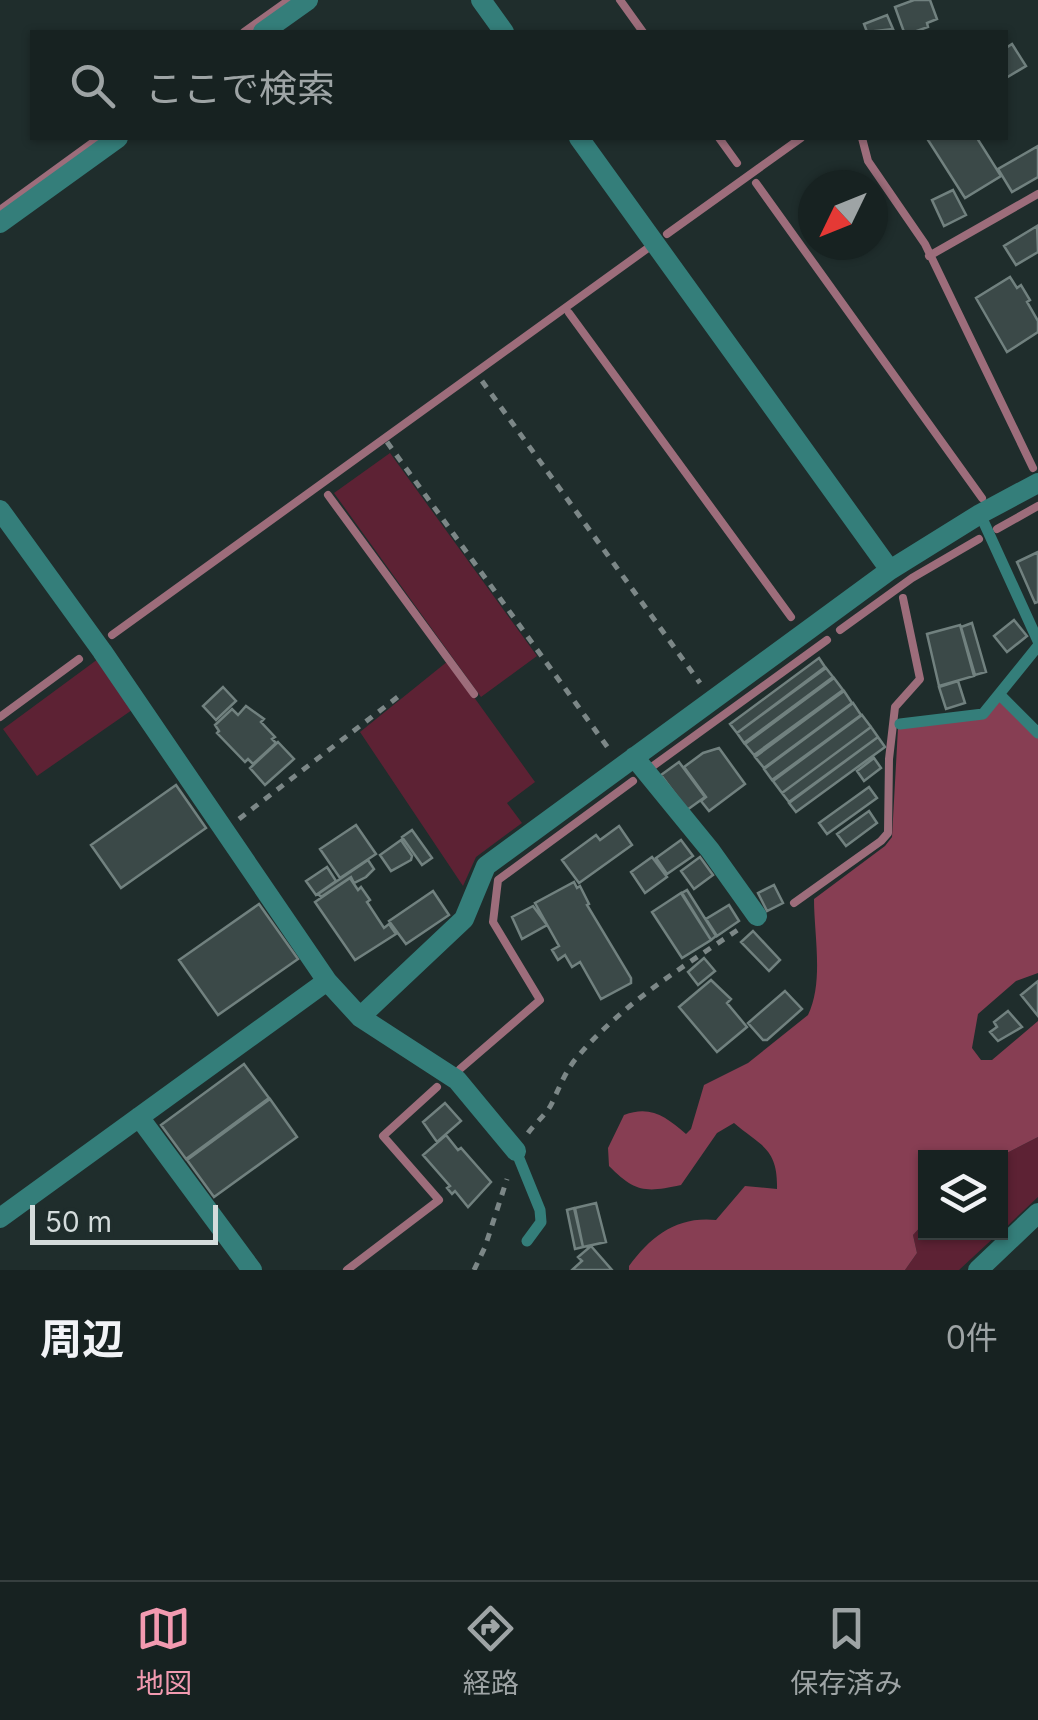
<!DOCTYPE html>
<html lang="ja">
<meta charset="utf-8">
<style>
body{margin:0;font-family:Inter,"Noto Sans JP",sans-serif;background:#202a2a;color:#f1f3f6}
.controls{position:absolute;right:30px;bottom:30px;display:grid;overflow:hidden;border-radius:0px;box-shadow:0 2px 8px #0004}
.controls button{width:90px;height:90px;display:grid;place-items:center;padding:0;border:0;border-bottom:2px solid #363f3f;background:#172221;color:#f1f3f6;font:50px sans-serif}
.compass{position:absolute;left:798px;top:170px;width:90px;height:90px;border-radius:50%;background:#172221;box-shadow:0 2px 8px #0004;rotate:227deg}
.scale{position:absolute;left:30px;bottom:25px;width:188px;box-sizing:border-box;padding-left:10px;border:5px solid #d4dcdc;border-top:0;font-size:28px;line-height:35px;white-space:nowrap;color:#d4dcdc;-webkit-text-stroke:8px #1f2d2c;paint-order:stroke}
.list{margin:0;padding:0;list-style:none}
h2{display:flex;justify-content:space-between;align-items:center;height:130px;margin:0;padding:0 40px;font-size:42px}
h2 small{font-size:32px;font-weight:400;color:#9ea4a5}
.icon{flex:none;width:55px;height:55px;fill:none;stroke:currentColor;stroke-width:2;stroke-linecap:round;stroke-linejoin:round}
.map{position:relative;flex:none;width:1038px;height:1270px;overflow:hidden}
.search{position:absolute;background:#172221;box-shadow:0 2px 8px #0004;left:30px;right:30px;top:30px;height:110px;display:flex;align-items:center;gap:25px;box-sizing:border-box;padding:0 35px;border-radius:0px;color:#9ea4a5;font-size:38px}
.sheet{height:310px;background:#172221}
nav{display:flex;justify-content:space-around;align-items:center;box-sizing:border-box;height:140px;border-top:2px solid #363f3f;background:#172221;font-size:28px;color:#9ea4a5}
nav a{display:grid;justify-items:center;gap:5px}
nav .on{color:#f29ab0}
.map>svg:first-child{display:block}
.green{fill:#5d2234}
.forest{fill:#873e53}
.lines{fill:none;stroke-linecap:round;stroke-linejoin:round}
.stream{stroke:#9d6d7b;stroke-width:8}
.building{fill:#3b4948;stroke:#71817f;stroke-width:2.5}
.path{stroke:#7c8787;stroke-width:5;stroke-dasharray:8 8;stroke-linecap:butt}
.service{stroke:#347e7a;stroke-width:11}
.minor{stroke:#347e7a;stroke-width:20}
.tertiary{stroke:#347e7a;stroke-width:20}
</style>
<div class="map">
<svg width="1038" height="1270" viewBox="0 0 1038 1270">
<rect width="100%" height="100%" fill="#1f2d2c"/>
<path class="green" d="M390,453L537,656L481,697L334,493Z
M98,659L132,710L37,776L3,729Z
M448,661L535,782L507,803L522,823L476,857L463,886L360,732Z
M1038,1137V1197L1001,1232L999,1157Z
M925,1222L926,1232H1000L959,1270H905L917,1253L913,1235Z"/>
<path class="forest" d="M1000,699L1038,738V973L1016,981L978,1014L972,1048L981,1060H992L1038,1021V1137L999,1157L926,1158L925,1222L913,1235L917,1253L905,1270H629V1266C651,1236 677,1216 716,1220L745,1186L777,1189C778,1148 761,1146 734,1123L717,1133L681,1185C645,1193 635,1192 609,1166L608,1148L624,1115C651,1105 666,1117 686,1134L691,1129L704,1085L748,1063L808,1015C824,982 814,935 814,899L885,846L892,837L898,728L985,718Z"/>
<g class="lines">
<path class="stream" d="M620,0L643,32
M244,32L289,0
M719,138L737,163
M862,138L868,161L925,244L1033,468
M756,183L982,498
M0,210L99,138
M667,234L801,138
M929,256L1038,194
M569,313L791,617
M328,495L474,694
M997,529L1038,506
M840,630L912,578L979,539
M112,635L648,248
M0,717L79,659
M653,766L827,640
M794,903L881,841L888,833L889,759L895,707L920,679L903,598
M460,1069L540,1000L493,922L498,880L633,781
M347,1270L439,1200L383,1136L437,1087"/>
</g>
<path class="building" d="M914,0H930L937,19L927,23L928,27L914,32H904L895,7Z
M887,15L893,29L867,32L864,24Z
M1012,44L1026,66L1006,78V82V48Z
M932,138H977L1001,176L965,198L928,140Z
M1038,146V177L1012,192L998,169Z
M953,190L966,215L944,226L932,200Z
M1037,226L1038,252L1016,265L1004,246Z
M1010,277L1017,288L1021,285L1030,300L1027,302L1038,321V332L1007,352L976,298Z
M1038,552V602L1035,603L1017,562Z
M1014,620L1027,636L1007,652L994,636Z
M972,623L986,672L975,675L961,627Z
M960,625L974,676L939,686L927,634Z
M819,658L825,667L737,733L730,724Z
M826,668L833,677L744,743L737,733Z
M834,678L843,690L754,755L745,744Z
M958,681L965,703L946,709L939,687Z
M223,687L236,701L216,720L203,706Z
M844,691L852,703L764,768L755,757Z
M853,703L861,715L772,780L764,769Z
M246,706L264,719L261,722L275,737L272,739L276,743L253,764L248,759L245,762L217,733L219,731L215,725L232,709L238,715Z
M862,715L871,727L782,793L773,781Z
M871,727L878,737L789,802L782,793Z
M878,737L885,747L796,812L789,803Z
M278,742L294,759L265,785L250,768Z
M719,748L745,784L709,811L701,801L706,797L684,767L703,753Z
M874,758L881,768L864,781L857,771Z
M679,762L705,797L687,810L661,775Z
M176,785L206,828L121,888L91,845Z
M869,787L877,798L827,834L819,823Z
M869,811L877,823L846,846L837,834Z
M356,825L376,854L340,878L320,849Z
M619,826L632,845L579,883L562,860L596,835L600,840Z
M412,830L432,858L422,865L402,837Z
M401,840L412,856L411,860L391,871L380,855Z
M681,840L693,856L667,874L656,858Z
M652,857L667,877L645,893L631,872Z
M700,857L713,875L694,889L681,871Z
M368,860L374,869L366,877L354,883L351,877L321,897L318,894Z
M327,867L336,881L316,895L306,881Z
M350,878L358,890L361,887L370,900L367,902L384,928L389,924L396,934L355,960L315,902Z
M574,882L577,888L580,886L589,904L587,905L631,978V983L601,999L580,962L572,967L565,955L558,960L552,950L559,946L535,903Z
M774,885L783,903L767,911L758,893Z
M687,890L716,936L711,940L682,893Z
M433,891L449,915L406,944L389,921Z
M681,893L711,940L682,958L652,912Z
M259,904L298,959L218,1015L179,960Z
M729,905L739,921L717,936L706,919Z
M533,906L547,925L522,939L512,917Z
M753,931L780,960L769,971L741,942Z
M704,958L715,971L698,985L688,972Z
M711,980L731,999L727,1003L747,1027L717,1052L679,1007Z
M1038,981V1016L1021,995Z
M785,991L802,1009L767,1040H763L748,1023Z
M1008,1011L1022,1027L998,1041L990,1032L997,1027L994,1022Z
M244,1064L269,1098L186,1159L161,1125Z
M270,1099L297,1137L214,1197L187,1160Z
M445,1103L461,1121L437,1142L423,1122Z
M446,1135L458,1150L461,1148L491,1182L468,1207L455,1191L452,1194L447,1188L450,1186L423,1155Z
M596,1203L606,1242L583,1247L575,1208Z
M574,1208L583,1247L575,1249L567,1210Z
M591,1246L612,1270H572L582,1261L578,1257Z"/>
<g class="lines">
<path class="path" d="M482,381L700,683
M387,442L611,752
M239,819L399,696
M528,1133C535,1123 547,1114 552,1103C559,1088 564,1075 574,1061C620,1005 680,969 739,929
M474,1270L485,1247L507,1179"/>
<path class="service" d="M980,514L1038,641
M1000,695L1038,733
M900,724L983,714L1038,646
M516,1151L540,1210L541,1222L527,1241"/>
<path class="minor" d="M481,0L504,32
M263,32L308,0
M579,138L890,570
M0,223L118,138
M0,510L102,651L327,981L360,1017L457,1080L516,1151
M634,757L710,850L757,916
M360,1017L464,919L486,866L890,570L980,514L1038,483
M139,1117L252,1270
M0,1218L327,981"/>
<path class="tertiary" d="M978,1270L1038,1213"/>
</g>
</svg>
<div class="controls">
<button><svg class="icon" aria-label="layers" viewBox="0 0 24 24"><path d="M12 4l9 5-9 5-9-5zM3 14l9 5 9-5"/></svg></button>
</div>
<svg class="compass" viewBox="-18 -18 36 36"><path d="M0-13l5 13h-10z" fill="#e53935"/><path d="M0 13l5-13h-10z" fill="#9ea4a5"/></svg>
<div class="scale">50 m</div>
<div class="search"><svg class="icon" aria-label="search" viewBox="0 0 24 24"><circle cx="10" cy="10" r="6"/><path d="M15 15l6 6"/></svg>ここで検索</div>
</div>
<section class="sheet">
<h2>周辺<small>0件</small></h2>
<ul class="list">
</ul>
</section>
<nav>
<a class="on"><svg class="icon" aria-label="map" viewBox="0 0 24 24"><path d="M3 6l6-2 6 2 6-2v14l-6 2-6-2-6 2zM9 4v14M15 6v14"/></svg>地図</a>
<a><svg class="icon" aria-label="directions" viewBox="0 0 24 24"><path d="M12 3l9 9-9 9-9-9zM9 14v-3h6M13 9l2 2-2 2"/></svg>経路</a>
<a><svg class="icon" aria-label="saved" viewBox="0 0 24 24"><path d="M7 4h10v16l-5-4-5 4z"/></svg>保存済み</a>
</nav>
